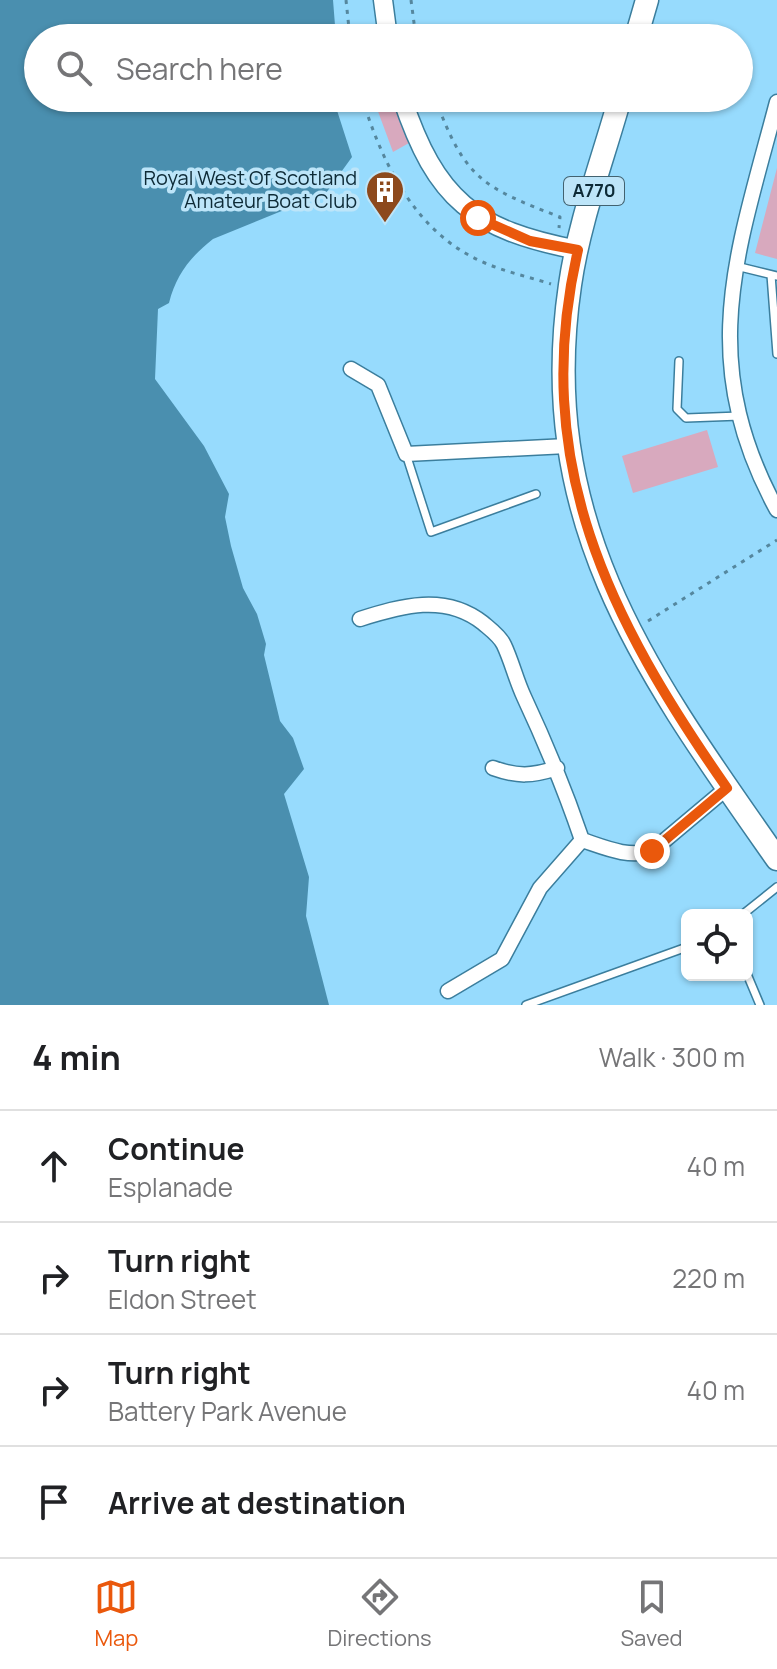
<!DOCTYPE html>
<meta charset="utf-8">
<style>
body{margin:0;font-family:Manrope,sans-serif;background:#f2f2f2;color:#202124}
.controls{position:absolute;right:24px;bottom:24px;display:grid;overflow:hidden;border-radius:12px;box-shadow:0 2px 6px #0004}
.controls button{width:72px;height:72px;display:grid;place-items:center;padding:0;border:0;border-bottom:2px solid #e0e0e0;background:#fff;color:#202124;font:40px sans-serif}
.stop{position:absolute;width:24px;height:24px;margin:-18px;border:6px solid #ea580c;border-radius:50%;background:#fff}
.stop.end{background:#ea580c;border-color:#fff;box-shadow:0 2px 8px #0008}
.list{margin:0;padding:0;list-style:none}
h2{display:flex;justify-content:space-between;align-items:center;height:104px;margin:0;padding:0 32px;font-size:34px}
h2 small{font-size:26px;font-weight:400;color:#757577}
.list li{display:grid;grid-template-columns:52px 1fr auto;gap:24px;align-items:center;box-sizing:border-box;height:112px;padding:0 32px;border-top:2px solid #e0e0e0}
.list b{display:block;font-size:30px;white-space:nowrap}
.list p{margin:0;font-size:26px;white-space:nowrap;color:#757577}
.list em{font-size:26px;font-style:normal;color:#757577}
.icon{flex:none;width:44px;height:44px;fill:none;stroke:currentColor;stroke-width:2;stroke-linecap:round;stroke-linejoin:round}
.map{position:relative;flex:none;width:777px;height:1005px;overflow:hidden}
.search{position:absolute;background:#fff;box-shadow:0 2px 6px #0004;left:24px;right:24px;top:24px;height:88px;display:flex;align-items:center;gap:20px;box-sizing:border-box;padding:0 28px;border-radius:44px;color:#757577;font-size:30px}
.sheet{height:552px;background:#fff}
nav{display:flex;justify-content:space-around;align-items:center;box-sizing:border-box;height:112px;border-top:2px solid #e0e0e0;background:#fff;font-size:22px;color:#757577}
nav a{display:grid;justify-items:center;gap:4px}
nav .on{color:#ea580c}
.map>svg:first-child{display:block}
.green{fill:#d8a9be}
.water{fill:#4a8faf}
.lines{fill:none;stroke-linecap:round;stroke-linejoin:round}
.service-casing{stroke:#3b7e9d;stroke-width:10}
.minor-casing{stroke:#3b7e9d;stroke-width:17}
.tertiary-casing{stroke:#3b7e9d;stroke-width:21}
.primary-casing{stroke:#3b7e9d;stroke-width:25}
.path{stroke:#55879e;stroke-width:3;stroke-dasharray:4 6;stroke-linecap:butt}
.service{stroke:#fff;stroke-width:7}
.minor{stroke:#fff;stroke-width:14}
.tertiary{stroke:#fff;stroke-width:18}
.primary{stroke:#fff;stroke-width:22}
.route{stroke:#ea580c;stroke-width:10}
.labels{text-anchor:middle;stroke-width:7;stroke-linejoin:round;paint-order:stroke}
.shield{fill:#bde5f9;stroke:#426270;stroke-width:2}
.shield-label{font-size:18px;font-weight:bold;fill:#0d2a36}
.poi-label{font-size:20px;fill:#0d2a36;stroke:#bde5f9;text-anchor:end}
</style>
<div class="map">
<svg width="777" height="1005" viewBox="0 0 777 1005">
<rect width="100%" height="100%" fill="#97dbfd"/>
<path class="green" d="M373,98H392L409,143L393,152Z
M777,168V259L755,253Z
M707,430L718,467L633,493L622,456Z"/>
<path class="water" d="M0,0H333L336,38H38V98H333L352,157L326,193L213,239C190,257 176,275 169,303L158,309L155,379L204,446L229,494L225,517L231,546L243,588L257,614L266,644L264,655L280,721L293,738L304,769L284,794L309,877L306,916L329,1005H0Z"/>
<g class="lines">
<g class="service-casing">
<path id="service" d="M736,266L777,276
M771,275L777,354
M679,361L677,409L686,418L740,416
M406,454L431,532L536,494
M742,915L777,887
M747,974L760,1005
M526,1005L687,947"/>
</g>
<g class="minor-casing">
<path id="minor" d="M777,102C737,254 695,359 777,510
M351,369L378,385L406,454L567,446
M360,619C401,606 445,593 483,623C490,629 500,636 504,645C512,662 516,680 524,697C546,744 565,790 582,840C606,848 628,858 652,851L727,788
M493,768C518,777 532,776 557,768
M448,991L502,959L540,888L582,840"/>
</g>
<g class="tertiary-casing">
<path id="tertiary" d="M383,0L388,38
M402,98C436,200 474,230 578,250"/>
</g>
<g class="primary-casing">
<path id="primary" d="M636,38L647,0
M620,98C603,159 579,222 570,285C535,523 648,675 777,859"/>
</g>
<path class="path" d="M346,0L350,38
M411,0L416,38
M362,98C383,165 416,234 485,263C506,272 529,277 551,284
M435,98C465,179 482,187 560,217L559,228
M648,621L777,540"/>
<use href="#service" class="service"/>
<use href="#minor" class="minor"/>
<use href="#tertiary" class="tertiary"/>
<use href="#primary" class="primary"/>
</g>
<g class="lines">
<path class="route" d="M478,218L530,241L578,250C529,462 609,619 727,788L652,851"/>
</g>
<defs>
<g id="building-pin" transform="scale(2)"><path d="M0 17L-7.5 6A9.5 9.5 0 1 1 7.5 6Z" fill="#8d491c" stroke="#bde5f9"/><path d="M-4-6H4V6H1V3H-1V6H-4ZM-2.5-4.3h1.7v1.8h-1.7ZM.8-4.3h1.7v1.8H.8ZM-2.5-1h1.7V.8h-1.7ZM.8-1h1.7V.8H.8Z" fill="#fff"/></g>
</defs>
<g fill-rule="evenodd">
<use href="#building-pin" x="385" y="190"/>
</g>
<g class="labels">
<rect class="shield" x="564" y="177" width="60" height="28" rx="6"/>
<g class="shield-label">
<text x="594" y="197">A770</text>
</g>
<g class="poi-label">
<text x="357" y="185">Royal West Of Scotland<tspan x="357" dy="23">Amateur Boat Club</tspan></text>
</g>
</g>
</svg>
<div class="controls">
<button><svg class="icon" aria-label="locate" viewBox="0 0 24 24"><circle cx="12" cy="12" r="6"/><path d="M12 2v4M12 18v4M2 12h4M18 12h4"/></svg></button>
</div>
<div class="stop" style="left:478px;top:218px"></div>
<div class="stop end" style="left:652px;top:851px"></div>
<div class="search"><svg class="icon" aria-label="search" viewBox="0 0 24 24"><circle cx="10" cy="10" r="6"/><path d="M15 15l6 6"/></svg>Search here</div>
</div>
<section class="sheet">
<h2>4 min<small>Walk · 300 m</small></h2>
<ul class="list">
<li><svg class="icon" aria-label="ahead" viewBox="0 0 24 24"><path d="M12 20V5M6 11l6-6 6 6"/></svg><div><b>Continue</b><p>Esplanade</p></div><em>40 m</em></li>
<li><svg class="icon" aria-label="right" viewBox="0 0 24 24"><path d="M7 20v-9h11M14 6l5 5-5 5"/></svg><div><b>Turn right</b><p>Eldon Street</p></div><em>220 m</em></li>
<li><svg class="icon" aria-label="right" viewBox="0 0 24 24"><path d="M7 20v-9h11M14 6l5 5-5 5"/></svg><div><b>Turn right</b><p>Battery Park Avenue</p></div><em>40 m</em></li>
<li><svg class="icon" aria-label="arrive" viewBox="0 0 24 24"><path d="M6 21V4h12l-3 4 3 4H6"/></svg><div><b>Arrive at destination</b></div></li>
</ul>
</section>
<nav>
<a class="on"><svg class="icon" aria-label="map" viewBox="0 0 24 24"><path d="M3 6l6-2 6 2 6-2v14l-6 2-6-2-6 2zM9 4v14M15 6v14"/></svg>Map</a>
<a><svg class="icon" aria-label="directions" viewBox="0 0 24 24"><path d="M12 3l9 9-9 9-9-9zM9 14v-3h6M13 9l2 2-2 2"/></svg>Directions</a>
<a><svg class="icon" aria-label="saved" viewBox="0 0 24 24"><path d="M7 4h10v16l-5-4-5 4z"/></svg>Saved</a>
</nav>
